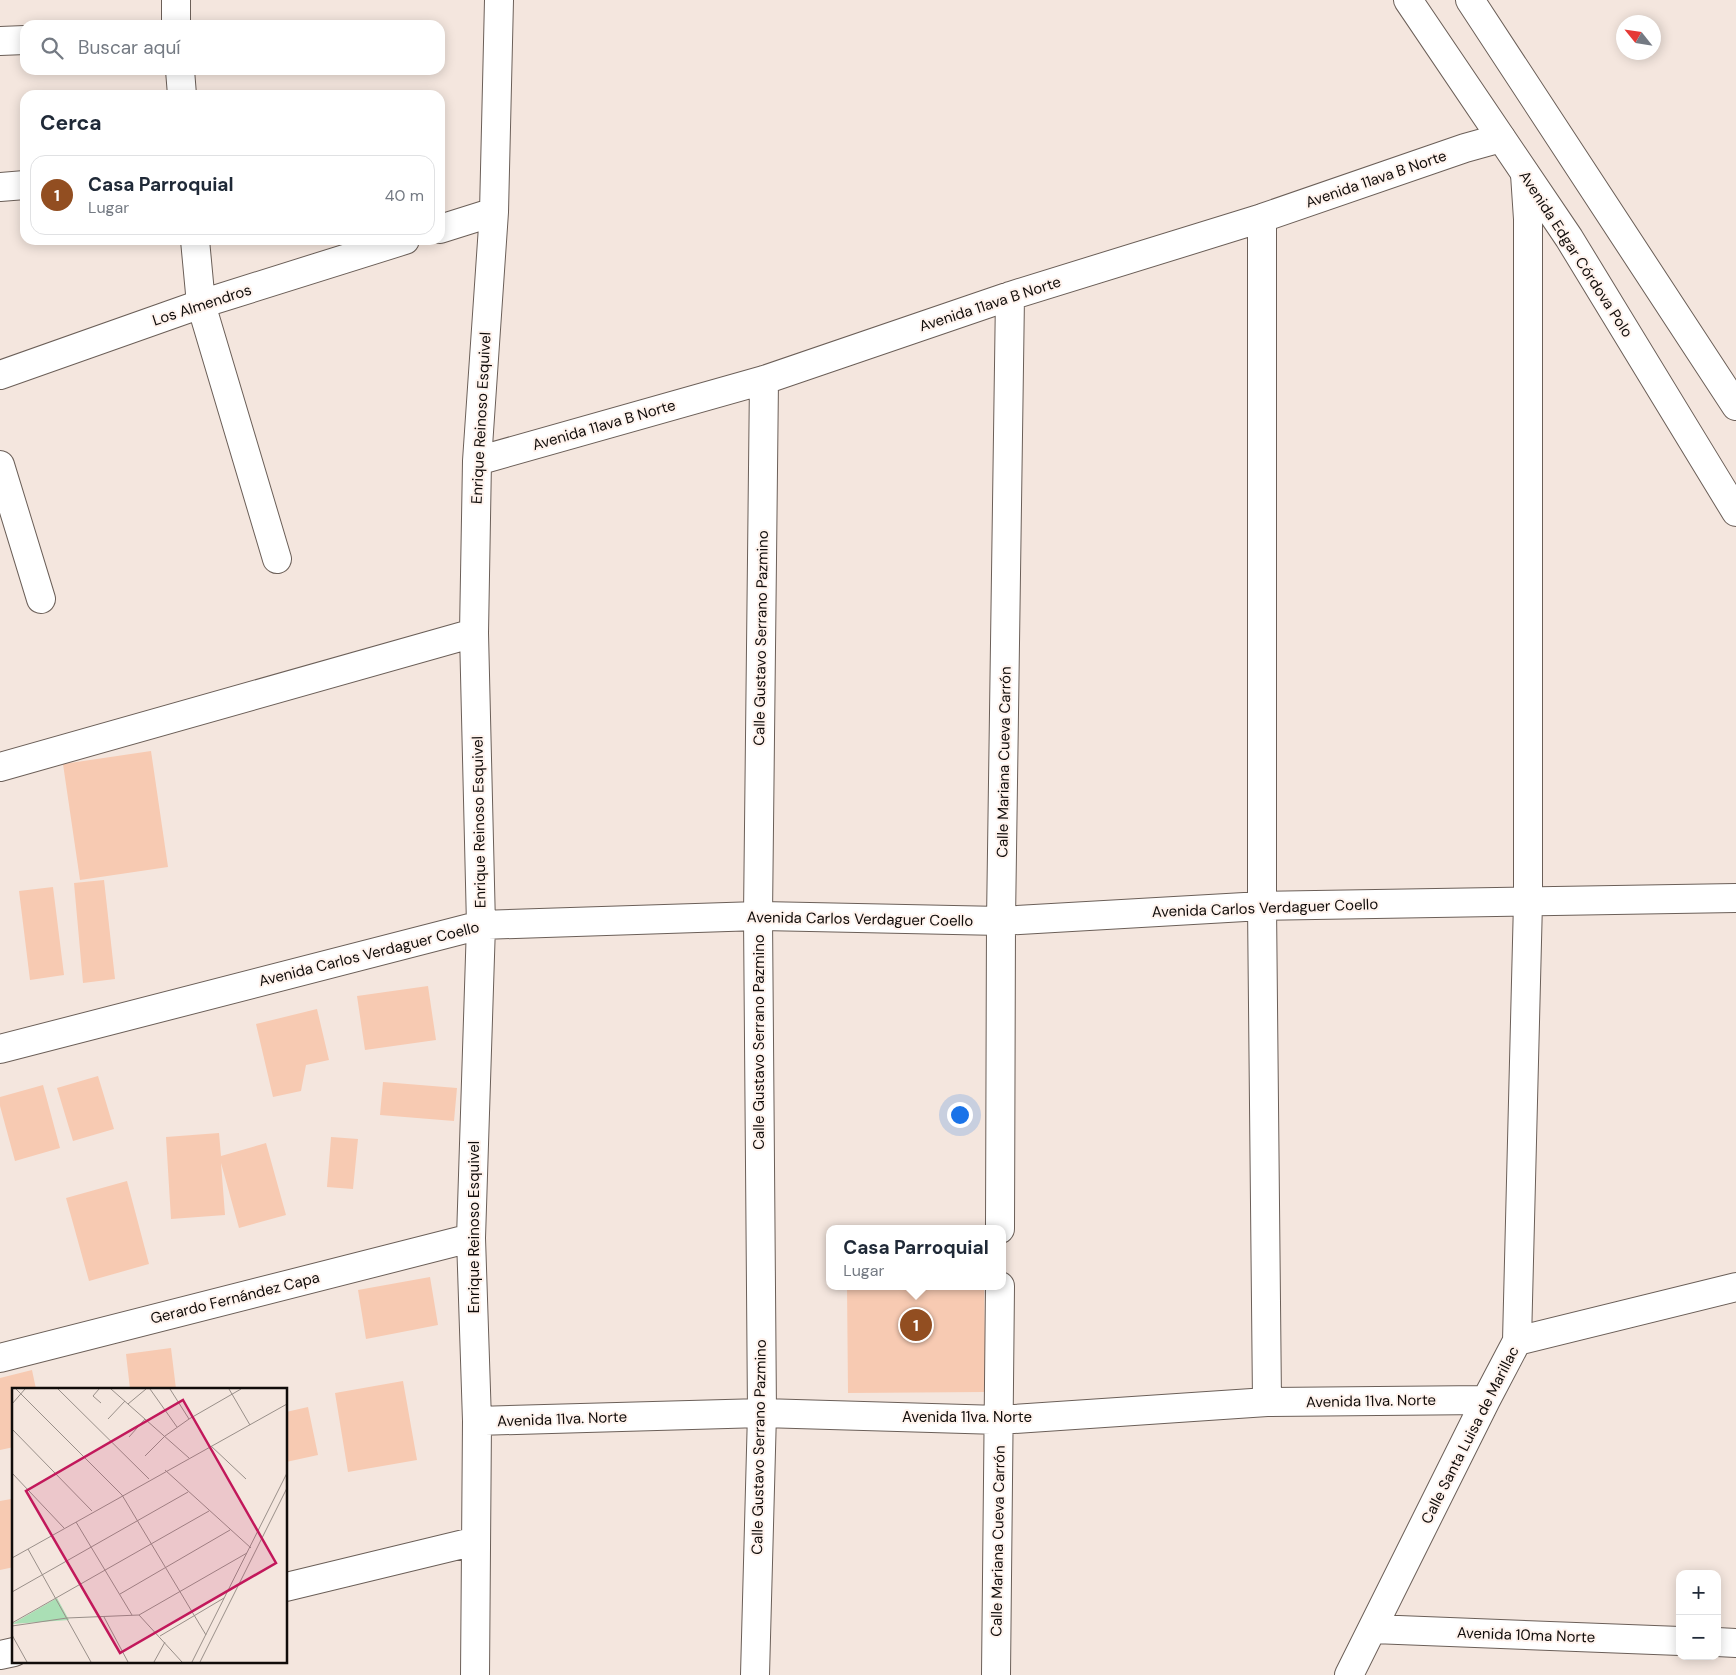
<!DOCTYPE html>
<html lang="es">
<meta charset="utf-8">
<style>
body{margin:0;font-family:"DM Sans",sans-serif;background:#f2f2f3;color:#1f2937}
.controls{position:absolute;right:15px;bottom:15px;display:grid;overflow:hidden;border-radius:10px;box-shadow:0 2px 12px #0003}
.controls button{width:45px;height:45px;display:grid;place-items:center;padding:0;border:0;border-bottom:1px solid #e0e1e3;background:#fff;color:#1f2937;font:25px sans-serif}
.compass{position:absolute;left:1616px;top:15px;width:45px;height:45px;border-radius:50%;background:#fff;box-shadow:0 2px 12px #0003;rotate:300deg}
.you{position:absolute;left:959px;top:1114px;width:18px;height:18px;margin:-12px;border:4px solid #fff;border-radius:50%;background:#1a73e8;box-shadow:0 0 0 8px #1a73e833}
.badge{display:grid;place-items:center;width:32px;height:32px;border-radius:50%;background:#924e21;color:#fff;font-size:16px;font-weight:700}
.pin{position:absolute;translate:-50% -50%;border:2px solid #fff;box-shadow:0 1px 5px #0006}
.popup{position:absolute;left:826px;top:1225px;width:180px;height:65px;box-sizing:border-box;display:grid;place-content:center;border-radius:10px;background:#fff;filter:drop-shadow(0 1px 4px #0005);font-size:16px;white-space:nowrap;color:#747a83}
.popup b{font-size:19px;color:#1f2937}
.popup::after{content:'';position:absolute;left:50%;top:100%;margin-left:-10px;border:10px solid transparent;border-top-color:#fff}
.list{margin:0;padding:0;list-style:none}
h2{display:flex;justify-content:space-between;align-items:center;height:65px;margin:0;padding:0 20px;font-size:21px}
h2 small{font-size:16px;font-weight:400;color:#747a83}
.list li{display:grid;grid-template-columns:32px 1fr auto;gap:15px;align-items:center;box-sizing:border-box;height:80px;margin:0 10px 10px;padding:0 10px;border:1px solid #e0e1e3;border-radius:15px}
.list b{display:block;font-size:19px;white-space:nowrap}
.list p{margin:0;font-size:16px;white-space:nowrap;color:#747a83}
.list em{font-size:16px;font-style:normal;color:#747a83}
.icon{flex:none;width:28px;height:28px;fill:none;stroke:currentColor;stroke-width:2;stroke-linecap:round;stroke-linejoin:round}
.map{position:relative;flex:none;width:1736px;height:1675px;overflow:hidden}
.search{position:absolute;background:#fff;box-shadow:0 2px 12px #0003;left:20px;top:20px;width:425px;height:55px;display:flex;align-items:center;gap:12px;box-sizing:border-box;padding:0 18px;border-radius:15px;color:#747a83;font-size:19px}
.panel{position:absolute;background:#fff;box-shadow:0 2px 12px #0003;left:20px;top:90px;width:425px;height:155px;border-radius:15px}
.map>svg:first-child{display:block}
.building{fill:#f7cab2}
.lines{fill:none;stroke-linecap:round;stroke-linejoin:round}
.minor-casing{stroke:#6b5f58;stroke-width:30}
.secondary-casing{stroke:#6b5f58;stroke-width:30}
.minor{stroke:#fff;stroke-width:28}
.secondary{stroke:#fff;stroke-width:28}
.labels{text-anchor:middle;stroke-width:4;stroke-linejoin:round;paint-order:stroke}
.street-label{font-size:15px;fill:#100c0a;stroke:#fff3ed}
.inset-road{fill:none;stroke:#998f89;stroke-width:1}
.view{fill:#c2185b;fill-opacity:0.15;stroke:#c2185b;stroke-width:2.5}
.inset-edge{fill:none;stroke:#100c0a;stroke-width:2.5}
</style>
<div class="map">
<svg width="1736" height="1675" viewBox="0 0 1736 1675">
<rect width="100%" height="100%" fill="#f4e6de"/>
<path class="building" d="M151,751L168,867L80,880L63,764Z
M104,880L115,979L83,983L74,883Z
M53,887L64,975L30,980L19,891Z
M428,986L436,1040L365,1050L357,996Z
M317,1009L329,1060L306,1065L301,1091L273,1097L256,1024Z
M98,1076L114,1129L73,1141L57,1088Z
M383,1082L457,1088L454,1121L380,1115Z
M43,1085L60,1148L15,1161L0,1106V1097Z
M219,1133L221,1156L266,1143L286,1215L239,1228L221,1163L225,1215L171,1219L166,1137Z
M331,1137L358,1139L353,1189L327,1187Z
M127,1181L149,1264L89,1281L66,1198Z
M430,1277L438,1325L366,1339L358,1290Z
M847,1286H984L986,1392L848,1393Z
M171,1348L176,1389H130L126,1354Z
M32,1370L36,1389H14V1447L0,1450V1378Z
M403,1381L417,1460L348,1472L335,1393Z
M308,1407L318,1455L286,1462V1412Z
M11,1499L14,1510V1567L0,1570V1501Z"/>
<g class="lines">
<g class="minor-casing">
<path id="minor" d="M176,25V0
M0,41L25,40
M180,70L182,95
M0,187L25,185
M1262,218V906L1267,1402
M440,229L494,212
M195,240L201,304L277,559
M0,375L201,304L405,240
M477,461L764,380L1010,296L1262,218L1465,148L1501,138
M0,465L41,599
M0,767L474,633
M0,1049L481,925L758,916L1001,921L1262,906L1736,898
M1000,1229L1001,921L1010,296
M1517,1341L1736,1287
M0,1358L471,1238
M477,1421L762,1413L999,1420L1267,1402L1486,1400
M286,1587L476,1541
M1373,1629L1680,1641
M1717,1642L1736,1643
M0,1655L14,1652
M475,1675L477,1421L471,1238L481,925L474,633L477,461L494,212L499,0
M755,1675L762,1413L758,916L764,380
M996,1675L1000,1286
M1349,1675L1486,1400L1517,1341L1528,902V219L1525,174"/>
</g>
<g class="secondary-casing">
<path id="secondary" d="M1408,0L1569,238L1736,512
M1470,0L1736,406"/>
</g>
<use href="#minor" class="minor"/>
<use href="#secondary" class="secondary"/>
</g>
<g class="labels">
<g class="street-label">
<text transform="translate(1376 179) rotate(-19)" y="5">Avenida 11ava B Norte</text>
<text transform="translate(1576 254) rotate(57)" y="5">Avenida Edgar Córdova Polo</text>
<text transform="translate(990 304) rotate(-18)" y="5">Avenida 11ava B Norte</text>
<text transform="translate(202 305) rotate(-18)" y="5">Los Almendros</text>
<text transform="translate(481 418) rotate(-87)" y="5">Enrique Reinoso Esquivel</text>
<text transform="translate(604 425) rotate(-16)" y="5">Avenida 11ava B Norte</text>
<text transform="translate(761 638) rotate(-89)" y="5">Calle Gustavo Serrano Pazmino</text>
<text transform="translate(1004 762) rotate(-89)" y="5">Calle Mariana Cueva Carrón</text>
<text transform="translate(479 822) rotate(-91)" y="5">Enrique Reinoso Esquivel</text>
<text transform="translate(1265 908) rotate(-2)" y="5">Avenida Carlos Verdaguer Coello</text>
<text transform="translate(860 919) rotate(1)" y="5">Avenida Carlos Verdaguer Coello</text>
<text transform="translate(369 954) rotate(-14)" y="5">Avenida Carlos Verdaguer Coello</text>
<text transform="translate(759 1042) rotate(-90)" y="5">Calle Gustavo Serrano Pazmino</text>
<text transform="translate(474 1227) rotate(-90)" y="5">Enrique Reinoso Esquivel</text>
<text transform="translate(235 1298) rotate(-14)" y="5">Gerardo Fernández Capa</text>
<text transform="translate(1371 1401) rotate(-1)" y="5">Avenida 11va. Norte</text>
<text x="967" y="1422">Avenida 11va. Norte</text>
<text transform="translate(562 1419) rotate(-2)" y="5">Avenida 11va. Norte</text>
<text transform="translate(1470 1435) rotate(-63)" y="5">Calle Santa Luisa de Marillac</text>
<text transform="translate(759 1447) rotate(-89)" y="5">Calle Gustavo Serrano Pazmino</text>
<text transform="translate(998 1541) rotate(-89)" y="5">Calle Mariana Cueva Carrón</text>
<text transform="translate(1526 1635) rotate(2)" y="5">Avenida 10ma Norte</text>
</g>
</g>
<g transform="translate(12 1388)">
<rect width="275" height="275" fill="#f4e6de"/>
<path d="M45,210L57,232L0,236Z" fill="#aadfb5"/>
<path class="inset-road" d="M4,1L110,107L194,247M46,1L137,91M87,1L81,8L89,15M99,1L177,70M138,1L165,39M158,1L177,31M217,1L238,37M0,16L13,1M116,16L134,1M96,31L113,13M0,41L80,123M117,49L133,31M199,58L234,91M133,68L153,48L177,31L229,1M153,82L239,160M0,85L52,140M64,134L120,227M16,161L79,274M0,170L275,16M0,204L176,104M108,206L218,142M127,227L170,274M92,229L116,274M0,235L197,123M0,238L55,230L127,227L235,165M0,247L15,274M148,248L212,210M142,274L153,254M180,274L275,85M188,274L275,100"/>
<path class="view" d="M171,12L264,175L108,265L14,103Z"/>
<rect width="275" height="275" class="inset-edge"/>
</g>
</svg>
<div class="controls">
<button>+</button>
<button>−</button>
</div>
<svg class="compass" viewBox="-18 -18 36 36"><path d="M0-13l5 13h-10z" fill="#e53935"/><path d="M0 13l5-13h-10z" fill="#747a83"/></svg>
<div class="you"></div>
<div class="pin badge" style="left:916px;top:1325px">1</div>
<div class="popup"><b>Casa Parroquial</b>Lugar</div>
<div class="search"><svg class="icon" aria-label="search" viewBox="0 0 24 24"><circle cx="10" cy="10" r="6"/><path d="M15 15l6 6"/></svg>Buscar aquí</div>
<section class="panel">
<h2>Cerca<small></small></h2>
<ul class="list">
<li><span class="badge">1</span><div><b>Casa Parroquial</b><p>Lugar</p></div><em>40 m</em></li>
</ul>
</section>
</div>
